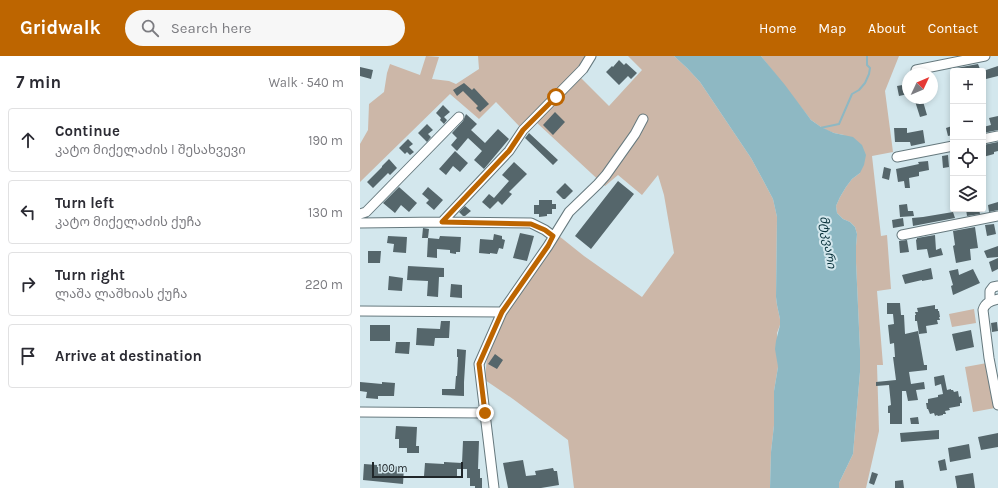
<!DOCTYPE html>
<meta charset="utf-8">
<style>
body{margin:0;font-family:Karla,"Noto Sans Georgian",sans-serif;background:#f7f7f7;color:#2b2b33}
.controls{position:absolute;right:12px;top:12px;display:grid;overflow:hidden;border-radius:4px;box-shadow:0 2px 6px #0003}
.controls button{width:36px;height:36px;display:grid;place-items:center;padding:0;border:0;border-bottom:1px solid #e1e1e2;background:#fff;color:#2b2b33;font:20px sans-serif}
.compass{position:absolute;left:542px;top:12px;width:36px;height:36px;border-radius:50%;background:#fff;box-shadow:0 2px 6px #0003;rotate:46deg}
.scale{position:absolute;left:12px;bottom:10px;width:91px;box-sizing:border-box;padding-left:4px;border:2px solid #20272a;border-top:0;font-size:11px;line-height:14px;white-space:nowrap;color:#20272a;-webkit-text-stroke:3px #d3e7ed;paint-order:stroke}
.stop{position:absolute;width:12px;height:12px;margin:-9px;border:3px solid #bd6500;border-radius:50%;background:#fff}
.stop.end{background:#bd6500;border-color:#fff;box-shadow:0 1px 4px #0008}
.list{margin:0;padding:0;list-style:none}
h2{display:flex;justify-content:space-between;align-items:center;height:52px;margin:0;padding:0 16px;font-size:17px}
h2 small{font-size:13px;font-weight:400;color:#7c7c81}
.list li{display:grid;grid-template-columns:26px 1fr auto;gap:12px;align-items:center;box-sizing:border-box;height:64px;margin:0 8px 8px;padding:0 8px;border:1px solid #e1e1e2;border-radius:4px}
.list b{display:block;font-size:15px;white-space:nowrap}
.list p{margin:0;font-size:13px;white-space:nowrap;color:#7c7c81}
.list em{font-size:13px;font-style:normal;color:#7c7c81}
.icon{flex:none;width:22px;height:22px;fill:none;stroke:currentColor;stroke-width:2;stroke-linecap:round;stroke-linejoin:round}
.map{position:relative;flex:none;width:638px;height:432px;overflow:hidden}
header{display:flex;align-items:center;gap:24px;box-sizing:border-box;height:56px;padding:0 20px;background:#bd6500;color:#fff}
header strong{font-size:19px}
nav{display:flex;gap:22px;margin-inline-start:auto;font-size:14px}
.search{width:280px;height:36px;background:#f7f7f7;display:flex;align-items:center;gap:10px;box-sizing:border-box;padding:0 14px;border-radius:22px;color:#7c7c81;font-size:15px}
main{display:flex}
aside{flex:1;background:#fff}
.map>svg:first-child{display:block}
.green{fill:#ccb7a8}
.water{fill:#8eb8c3}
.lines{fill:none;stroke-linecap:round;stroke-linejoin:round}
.stream{stroke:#8eb8c3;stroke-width:2}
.building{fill:#55666b}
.minor-casing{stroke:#66797e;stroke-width:11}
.minor{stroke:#fff;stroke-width:9}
.route{stroke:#bd6500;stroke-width:5}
.labels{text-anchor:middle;stroke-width:4;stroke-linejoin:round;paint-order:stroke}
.water-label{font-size:12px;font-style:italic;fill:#073039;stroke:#d3e7ed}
</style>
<header>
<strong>Gridwalk</strong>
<div class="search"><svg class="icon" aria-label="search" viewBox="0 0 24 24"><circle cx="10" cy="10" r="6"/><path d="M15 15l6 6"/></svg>Search here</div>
<nav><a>Home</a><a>Map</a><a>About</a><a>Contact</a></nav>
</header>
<main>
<aside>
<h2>7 min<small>Walk · 540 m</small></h2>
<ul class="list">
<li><svg class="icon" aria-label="ahead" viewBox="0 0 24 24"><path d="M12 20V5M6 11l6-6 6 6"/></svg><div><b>Continue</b><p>კატო მიქელაძის I შესახვევი</p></div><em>190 m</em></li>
<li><svg class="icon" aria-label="left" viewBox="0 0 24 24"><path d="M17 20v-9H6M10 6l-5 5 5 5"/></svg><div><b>Turn left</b><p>კატო მიქელაძის ქუჩა</p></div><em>130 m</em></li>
<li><svg class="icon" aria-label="right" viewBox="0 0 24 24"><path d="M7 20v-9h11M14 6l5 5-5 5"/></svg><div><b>Turn right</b><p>ლაშა ლაშხიას ქუჩა</p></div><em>220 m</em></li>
<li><svg class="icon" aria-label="arrive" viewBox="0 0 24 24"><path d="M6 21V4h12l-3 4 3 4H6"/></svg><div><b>Arrive at destination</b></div></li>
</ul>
</aside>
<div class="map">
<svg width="638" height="432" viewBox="0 0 638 432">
<rect width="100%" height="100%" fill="#d3e7ed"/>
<path class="green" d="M66,0L79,1L72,23L89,25L96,28L119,13L118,0H228L221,12L161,72L136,46L119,63L90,38L0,126V88L8,74L9,48L24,36L27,17L30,8L60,19Z
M268,0H314L327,12L340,26L391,102L403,124L413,143L417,161L416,241L417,249L420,263V269L417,277L418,311L414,335V369L411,396L410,432H214L208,384L153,343L125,324L127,301L146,254L199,180L224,200L282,241L314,197L304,139L298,119L282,139L258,119L245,130L176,66L220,21L249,50L282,14Z
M401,0H539L525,35L533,96L512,100L521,180L527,179L531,233L517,235L523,309H517L519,375L506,432H479V427L493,398L500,316V294L496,206V190L497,178L495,171L490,166L483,163L477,157L476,150L480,141L486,131L492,123L500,117L484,79C469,77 462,72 451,64Z
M614,253L616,267L592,271L589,258Z
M627,307L635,352L613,356L605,311Z"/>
<path class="water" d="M314,0H401L425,29L451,64L461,71L474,77L493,81L502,89L506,99L504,109L500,117L492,123L486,131L480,141L476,150L477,157L483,163L490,166L495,171L497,178L496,190V206L500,294V316L493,398L479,427V432H410L411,396L414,369V335L418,311L415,293L416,285L420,269V263L417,249L416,241L417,161L413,143L403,124L391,102L340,26L327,12Z"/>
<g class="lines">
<path class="stream" d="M460,72L479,68L492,38L499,34L505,27L509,18L510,12L507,9V0"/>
</g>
<path class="building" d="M259,4L264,9L266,7L277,17L271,23L268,20L259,29L246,16L252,10L253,11Z
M618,8L620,13L615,15H592L591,13Z
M638,10V20L626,23L623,15Z
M0,11L13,14L11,23L0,20Z
M104,27L112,34L114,32L129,48L120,56L116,52L118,50L103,35L97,40L93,34Z
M548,28V38L539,40L537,30Z
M554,42H562L567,59L560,61Z
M83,49L90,56L84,61L87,64L84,68L80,64L81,62L76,57Z
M195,56L205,66L193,79L183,69Z
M106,58L117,68L111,74L125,87L138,73L149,83L124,113L114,104L122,95L108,82L97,95L91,89L97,82L92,77L103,65Z
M638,60V74L623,77V71L631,69L629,62Z
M67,68L73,74L68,78L71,81L67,86L58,77Z
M592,70L593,79L588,80L586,72Z
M534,72H547V77L563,74L565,87L551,90L550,86H535Z
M169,77L198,104L193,109L165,82Z
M48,83L53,88L49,91L54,96L50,99L47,96L45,98L39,92Z
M638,86V95L634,96V98L623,101V89Z
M95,95L108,107L100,116L93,110L86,119L79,113Z
M588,99L589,111L583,112L582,100Z
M29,103L37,112L30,119L28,117L13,132L7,126L22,111V110Z
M568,105L569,114L559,116V120L549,122L550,132H545L544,125L538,126L536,113L559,108L558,106Z
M154,106L167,118L149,136L152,138L142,149L138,145L130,153L122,146L129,138L134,142L149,125L142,119Z
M524,111L531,113L529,124L522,122Z
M258,125L274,138L231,193L215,180Z
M205,127L213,135L205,143H203L196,136Z
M39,131L57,147L49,156L41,149L35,157L23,147Z
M68,131L83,144L74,154L66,147L69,144L62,138Z
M179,144H192V148H196V153H192V158H187V160L179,161V158H174V149H179Z
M638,146V154L629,156L628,149Z
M547,148L548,155H553L554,160L540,161L539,149Z
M105,150L111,155L105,160H103L99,156Z
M606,153H619L620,158L607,160Z
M593,156L595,162L553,170L552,162L563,161Z
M543,162L544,170L533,172L532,164Z
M634,168L636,178L627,180L625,169Z
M615,171L618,192L610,193L611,204L596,207L593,190L595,189L593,175Z
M63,172L69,173L68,182H62Z
M160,177L174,180L167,205L153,202Z
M134,178L142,180V183L145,184L143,193L139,192L137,198L130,197V198L119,197L120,183L133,184Z
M575,179L576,194L581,192L583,199L569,202L567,193L557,194L556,184L557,183V182Z
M28,180L47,181L46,197L33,196L34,188L27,187Z
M80,180L101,181L100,196H96V198L90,197V194L77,193V202L67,201L68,182L79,183Z
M547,184L549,196L540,197L539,185Z
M638,190V201L627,202L624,195Z
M8,195H21L20,207H8Z
M638,202V213L632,216L629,206Z
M48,210L84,212V221H79L78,241L67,240L68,225L47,224Z
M571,212L573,223L562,225V224L545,228L542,219Z
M598,213L599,219L613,213L620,227L593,239L591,230L593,229L589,215Z
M29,220L43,222L42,235L28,234Z
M91,228L102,229V242L90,241Z
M527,247H540L541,259H544L545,278L558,275L564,309H567V314L549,316L551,328L564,326L565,333L556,334L558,344L548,345L546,335H542V368H530V357H528V350L531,349L529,329L516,330V326L536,324L533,301H535L534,287L530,288L528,269L534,268L533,258H527Z
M575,249V253H578V255H579L580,261H579L580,264H577L578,268L566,270L567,277L559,278L557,265H555V259H556L555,256H558L557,252Z
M81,265H90L89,282H75L74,290L56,289L57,272L80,273Z
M637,266L638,275L632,276L631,267Z
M10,269H30V285H10Z
M611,274L614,291L596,295L592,278Z
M36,286H50L49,298L35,297Z
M97,293L106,294L104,326V340L82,339V333H95L96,320H97L98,301H97Z
M135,298L143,304L137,313L128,308Z
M584,319L587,334L591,333V334H593L594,336L598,335L599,341L601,340L602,347H600V350L589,352L590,354L585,355L586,358H583V359L578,360L577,359L575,360L574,357L570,358L568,353H567L566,347H568V343L578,341V339L583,338L581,328L575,330L574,321Z
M0,326L22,328V326L35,327L34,340H18V343L6,342L7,336L0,335Z
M558,361L559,368H551L550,362Z
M36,370L57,371L56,390H59V397H47V392H39V383H35Z
M579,374V383L541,386L540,377Z
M638,377V391L621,394L618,381Z
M103,385H119L118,413H120V422H122V432H115V430H110V422H107V413H97V422L64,420L65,407L84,408V406L102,407Z
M609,388L611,402L590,406L588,392Z
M585,403L587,414L580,415L578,405Z
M163,404L166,420L176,419L175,415L193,412L194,415H197L199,429L181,432H148L143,407Z
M4,408L44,411L43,428L3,424Z
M512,416L518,418L514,429L509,427Z
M613,417L615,432H597L595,420Z
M543,424L544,432H535V425Z"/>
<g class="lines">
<g class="minor-casing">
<path id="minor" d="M556,14L625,0
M623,83L638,80
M537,101L593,90
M0,158L6,156L99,61
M82,166L149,95L163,74L223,13L231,0
M0,167L82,166L171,167L185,174L193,180
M542,179L638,160
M638,243C630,245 625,247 623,254L629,302L638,349
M630,245V235L633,231L638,230
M0,255L142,256
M0,356L125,357
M134,432L119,308L142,256L188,190L209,156L238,128L246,119L275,78L283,63"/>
</g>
<use href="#minor" class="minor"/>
</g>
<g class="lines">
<path class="route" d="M125,357L119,308L142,256L188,190L193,180L185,174L171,168L82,166L149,95L163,74L196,41"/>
</g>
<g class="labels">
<g class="water-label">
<text transform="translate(468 186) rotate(81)" y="4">მტკვარი</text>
</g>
</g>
</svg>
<div class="controls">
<button>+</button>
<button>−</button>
<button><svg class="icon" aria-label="locate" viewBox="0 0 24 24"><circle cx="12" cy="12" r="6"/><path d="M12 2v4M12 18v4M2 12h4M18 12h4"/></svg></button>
<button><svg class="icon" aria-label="layers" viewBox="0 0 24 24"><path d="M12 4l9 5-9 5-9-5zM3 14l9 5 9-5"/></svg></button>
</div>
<svg class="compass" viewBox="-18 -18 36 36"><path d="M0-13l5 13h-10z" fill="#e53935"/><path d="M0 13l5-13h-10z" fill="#7c7c81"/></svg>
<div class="scale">100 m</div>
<div class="stop" style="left:196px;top:41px"></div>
<div class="stop end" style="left:125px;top:357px"></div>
</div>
</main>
